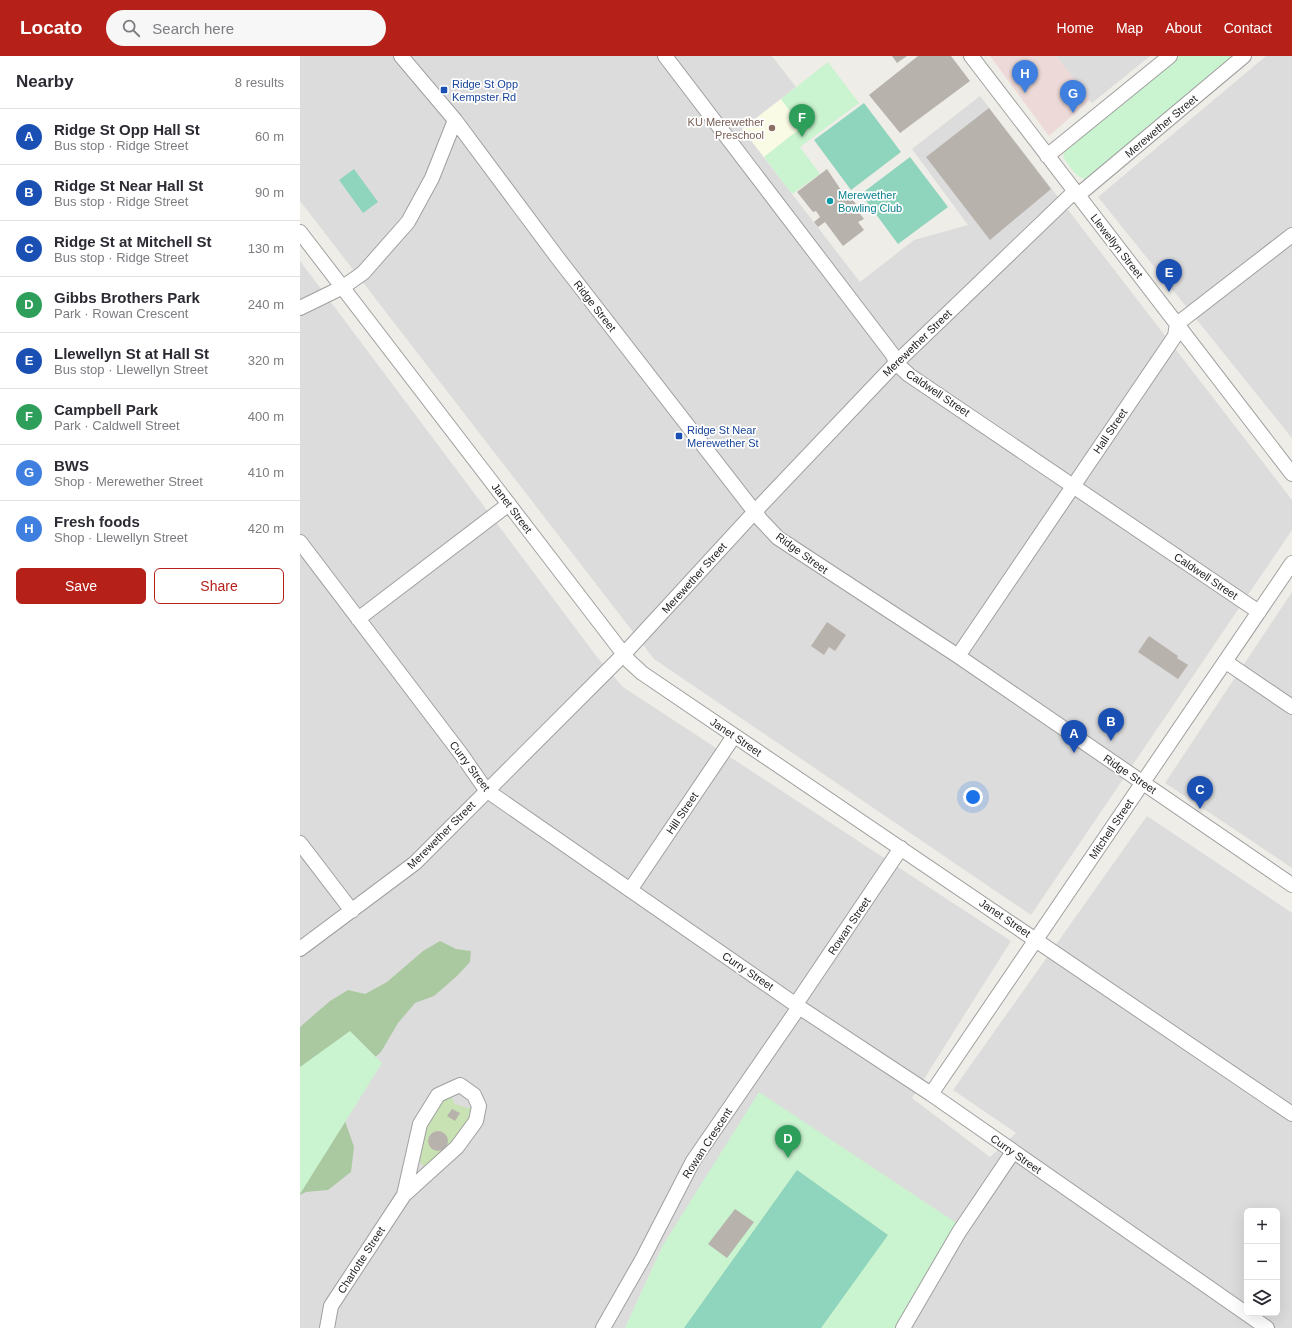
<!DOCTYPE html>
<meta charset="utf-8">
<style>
body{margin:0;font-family:Helvetica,sans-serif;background:#f7f7f7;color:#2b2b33}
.controls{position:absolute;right:12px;bottom:12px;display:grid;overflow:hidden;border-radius:6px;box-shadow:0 4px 16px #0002}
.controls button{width:36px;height:36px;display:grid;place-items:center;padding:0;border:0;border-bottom:1px solid #e1e1e2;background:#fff;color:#2b2b33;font:20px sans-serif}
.you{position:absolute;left:673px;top:741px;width:14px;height:14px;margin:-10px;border:3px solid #fff;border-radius:50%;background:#1a73e8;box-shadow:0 0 0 6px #1a73e833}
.badge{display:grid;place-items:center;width:26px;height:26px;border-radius:50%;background:#b52019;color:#fff;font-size:13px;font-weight:700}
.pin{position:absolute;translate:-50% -33px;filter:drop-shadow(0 1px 2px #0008)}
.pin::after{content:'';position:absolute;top:21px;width:14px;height:12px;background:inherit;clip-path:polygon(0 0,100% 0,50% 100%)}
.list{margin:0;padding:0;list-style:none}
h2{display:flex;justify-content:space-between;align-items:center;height:52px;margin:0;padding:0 16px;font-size:17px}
h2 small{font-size:13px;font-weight:400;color:#7c7c81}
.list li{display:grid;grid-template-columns:26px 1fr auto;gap:12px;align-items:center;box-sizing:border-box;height:56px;padding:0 16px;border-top:1px solid #e1e1e2}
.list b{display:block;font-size:15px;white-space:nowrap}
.list p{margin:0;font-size:13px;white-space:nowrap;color:#7c7c81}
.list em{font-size:13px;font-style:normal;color:#7c7c81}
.actions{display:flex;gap:8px;padding:12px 16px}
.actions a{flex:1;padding:9px 0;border:1px solid #b52019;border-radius:6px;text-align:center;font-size:14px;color:#b52019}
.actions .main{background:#b52019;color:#fff}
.icon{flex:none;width:22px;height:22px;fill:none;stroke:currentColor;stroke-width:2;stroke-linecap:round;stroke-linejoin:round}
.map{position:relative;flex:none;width:992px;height:1272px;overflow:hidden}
header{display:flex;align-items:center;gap:24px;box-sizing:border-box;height:56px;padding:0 20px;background:#b52019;color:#fff}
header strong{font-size:19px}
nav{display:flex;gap:22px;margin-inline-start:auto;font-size:14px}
.search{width:280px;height:36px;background:#f7f7f7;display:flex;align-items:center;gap:10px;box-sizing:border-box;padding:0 14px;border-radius:22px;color:#7c7c81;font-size:15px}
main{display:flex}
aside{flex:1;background:#fff}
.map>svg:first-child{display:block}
.residential{fill:#dddcdc;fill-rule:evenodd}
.commercial{fill:#eddad8}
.education{fill:#fafbe4}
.grass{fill:#c8e2b3}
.forest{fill:#abc9a1}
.park{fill:#caf3cf}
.pitch{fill:#8fd4bc}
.building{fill:#b8b2ad}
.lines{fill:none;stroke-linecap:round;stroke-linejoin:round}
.minor-casing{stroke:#a0a0a0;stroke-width:16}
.minor{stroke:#fff;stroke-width:14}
.transit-dot{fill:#1a4fb4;stroke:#fff;stroke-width:1.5}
.education-dot{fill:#8d6e63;stroke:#fff;stroke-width:1.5}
.culture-dot{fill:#0f9aa8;stroke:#fff;stroke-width:1.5}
.labels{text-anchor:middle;stroke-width:3.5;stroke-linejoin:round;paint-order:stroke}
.transit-label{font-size:11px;fill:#164399;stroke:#fff;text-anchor:start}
.education-label{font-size:11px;fill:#785e54;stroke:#fff;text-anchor:end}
.street-label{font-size:11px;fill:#1f1f1f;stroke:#fff}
.culture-label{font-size:11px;fill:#0d838f;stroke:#fff;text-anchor:start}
</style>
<header>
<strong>Locato</strong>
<div class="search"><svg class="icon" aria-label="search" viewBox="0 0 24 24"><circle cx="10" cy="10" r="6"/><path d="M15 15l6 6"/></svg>Search here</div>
<nav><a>Home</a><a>Map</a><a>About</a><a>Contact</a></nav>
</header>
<main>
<aside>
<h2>Nearby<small>8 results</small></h2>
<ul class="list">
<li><span class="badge" style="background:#1a4fb4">A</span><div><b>Ridge St Opp Hall St</b><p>Bus stop · Ridge Street</p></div><em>60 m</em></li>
<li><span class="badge" style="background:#1a4fb4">B</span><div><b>Ridge St Near Hall St</b><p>Bus stop · Ridge Street</p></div><em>90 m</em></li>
<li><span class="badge" style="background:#1a4fb4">C</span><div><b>Ridge St at Mitchell St</b><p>Bus stop · Ridge Street</p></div><em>130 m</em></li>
<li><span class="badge" style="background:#2e9e5b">D</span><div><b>Gibbs Brothers Park</b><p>Park · Rowan Crescent</p></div><em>240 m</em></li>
<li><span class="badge" style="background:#1a4fb4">E</span><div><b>Llewellyn St at Hall St</b><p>Bus stop · Llewellyn Street</p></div><em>320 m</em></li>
<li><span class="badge" style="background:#2e9e5b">F</span><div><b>Campbell Park</b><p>Park · Caldwell Street</p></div><em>400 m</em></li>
<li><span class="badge" style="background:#3f7fe0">G</span><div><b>BWS</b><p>Shop · Merewether Street</p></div><em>410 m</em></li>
<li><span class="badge" style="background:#3f7fe0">H</span><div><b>Fresh foods</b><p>Shop · Llewellyn Street</p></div><em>420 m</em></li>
</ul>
<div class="actions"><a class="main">Save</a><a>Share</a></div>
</aside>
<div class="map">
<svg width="992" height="1272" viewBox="0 0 992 1272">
<rect width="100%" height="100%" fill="#efede7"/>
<path class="residential" d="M0,0H472L496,31L442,73L560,226L614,184L668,169L612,93L680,40L992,444V474L731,859L354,603L0,145Z
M756,0H850L792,47Z
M966,0H992V382L798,141Z
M0,205L297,601L323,631L711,885L612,1042L690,1101L716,1077L653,1034L847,760L992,857V1272H595L658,1168L363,1189L325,1272H0ZM947,1155H977V1257H947Z
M992,536V812L865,727Z"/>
<path class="commercial" d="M690,0H756L790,44L749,80Z"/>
<path class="education" d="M481,43L502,71L464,101L442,73Z"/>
<path class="grass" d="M145,1039L151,1040L155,1048L168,1052L173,1050C170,1078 145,1095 125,1112L121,1107L117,1105L122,1078Z"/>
<path class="forest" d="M140,885L156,893L171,895L170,906L157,920L134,940L115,947L98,967L81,996L73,1003L42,1056L54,1091L51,1116L28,1134L6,1136L0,1139V971L30,945L48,934L65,938L87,926L123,895Z"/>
<path class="park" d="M879,0H934L789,123C777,125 770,110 763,101L765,94Z
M528,6L559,47L500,91L520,118L492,138L464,101L502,71L481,43Z
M50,975L82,1007L0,1138V1011Z
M459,1036L658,1168L595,1272H325L363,1189Z"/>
<path class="pitch" d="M564,47L601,96L551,134L514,84Z
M610,101L648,151L598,188L561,138Z
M54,113L78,146L63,157L39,124Z
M497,1114L588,1179L521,1272H384Z"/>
<path class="building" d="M592,0H607L597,7Z
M618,0H651L670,25L600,77L569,39Z
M689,52L751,133L690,184L626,101Z
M527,113L541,134L549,139L559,152L557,154L564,163L558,166L564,174L543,190L525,166L518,171L514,166L520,161L516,155L513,156L497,136Z
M527,566L546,579L535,595L529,591L524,599L511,590Z
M849,580L878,600L877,602L888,609L878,623L838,596Z
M152,1053L160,1057L155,1065L147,1060Z
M128 1085a10 10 0 1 1 20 0a10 10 0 1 1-20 0Z
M435,1153L454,1166L427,1202L408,1188Z"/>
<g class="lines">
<g class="minor-casing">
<path id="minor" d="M101,0L155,64L257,201L461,464L478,482L658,600L992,829
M365,0L593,299L596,307L609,319L959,556
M671,0L992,418
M747,100L870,0
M777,140L944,0
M0,176L329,605L342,617L992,1058
M0,252L43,231L63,217L108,166L132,122L155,64
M0,486L161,698L186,734L499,951L631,1038L967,1272
M58,563L209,448
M658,600L875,280L877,268L992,179
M926,606L992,651
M0,787L52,855
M330,834L434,680
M0,893L115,807L323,599L461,449L596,307L774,136
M496,948L601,792
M631,1038L992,507
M27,1272L31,1250L104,1139L157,1091L176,1065L179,1050L174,1039L160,1029L138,1039L120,1068L104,1139
M303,1272L343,1202L393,1105L499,951
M603,1272L659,1176L713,1096"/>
</g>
<use href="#minor" class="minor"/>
</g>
<g class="transit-dot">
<rect x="140" y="30" width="8" height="8" rx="2"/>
<rect x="375" y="376" width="8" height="8" rx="2"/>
</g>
<circle class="education-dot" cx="472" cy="72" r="4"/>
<circle class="culture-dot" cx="530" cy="145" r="4"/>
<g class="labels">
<g class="transit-label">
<text x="152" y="32">Ridge St Opp<tspan x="152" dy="13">Kempster Rd</tspan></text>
<text x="387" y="378">Ridge St Near<tspan x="387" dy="13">Merewether St</tspan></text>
</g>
<g class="education-label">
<text x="464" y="70">KU Merewether<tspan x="464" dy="13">Preschool</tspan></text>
</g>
<g class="street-label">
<text transform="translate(861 70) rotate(-40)" y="4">Merewether Street</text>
<text transform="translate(817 190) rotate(52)" y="4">Llewellyn Street</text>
<text transform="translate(295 250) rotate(52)" y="4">Ridge Street</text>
<text transform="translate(617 287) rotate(-44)" y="4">Merewether Street</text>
<text transform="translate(638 337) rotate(34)" y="4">Caldwell Street</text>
<text transform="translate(810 375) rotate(-56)" y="4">Hall Street</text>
<text transform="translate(212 452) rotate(53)" y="4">Janet Street</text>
<text transform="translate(502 497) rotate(36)" y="4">Ridge Street</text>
<text transform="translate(906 520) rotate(34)" y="4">Caldwell Street</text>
<text transform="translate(394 522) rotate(-48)" y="4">Merewether Street</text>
<text transform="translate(436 681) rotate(34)" y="4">Janet Street</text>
<text transform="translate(170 710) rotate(53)" y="4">Curry Street</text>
<text transform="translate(830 718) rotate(34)" y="4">Ridge Street</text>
<text transform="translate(382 757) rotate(-56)" y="4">Hill Street</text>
<text transform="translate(811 773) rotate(-56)" y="4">Mitchell Street</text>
<text transform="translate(141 779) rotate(-45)" y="4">Merewether Street</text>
<text transform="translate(705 862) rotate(34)" y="4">Janet Street</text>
<text transform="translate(549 870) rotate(-56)" y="4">Rowan Street</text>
<text transform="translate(448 915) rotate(34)" y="4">Curry Street</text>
<text transform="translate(407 1087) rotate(-57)" y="4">Rowan Crescent</text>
<text transform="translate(716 1098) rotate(35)" y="4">Curry Street</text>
<text transform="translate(61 1204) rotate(-57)" y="4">Charlotte Street</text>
</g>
<g class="culture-label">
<text x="538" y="143">Merewether<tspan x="538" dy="13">Bowling Club</tspan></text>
</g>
</g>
</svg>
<div class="controls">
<button>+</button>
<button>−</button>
<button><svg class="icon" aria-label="layers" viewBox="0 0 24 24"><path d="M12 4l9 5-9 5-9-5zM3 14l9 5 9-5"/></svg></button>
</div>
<div class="you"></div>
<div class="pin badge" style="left:774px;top:697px;background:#1a4fb4">A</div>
<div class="pin badge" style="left:811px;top:685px;background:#1a4fb4">B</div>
<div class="pin badge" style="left:900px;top:753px;background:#1a4fb4">C</div>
<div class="pin badge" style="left:488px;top:1102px;background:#2e9e5b">D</div>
<div class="pin badge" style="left:869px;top:236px;background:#1a4fb4">E</div>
<div class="pin badge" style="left:502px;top:81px;background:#2e9e5b">F</div>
<div class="pin badge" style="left:773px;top:57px;background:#3f7fe0">G</div>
<div class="pin badge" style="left:725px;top:37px;background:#3f7fe0">H</div>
</div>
</main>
